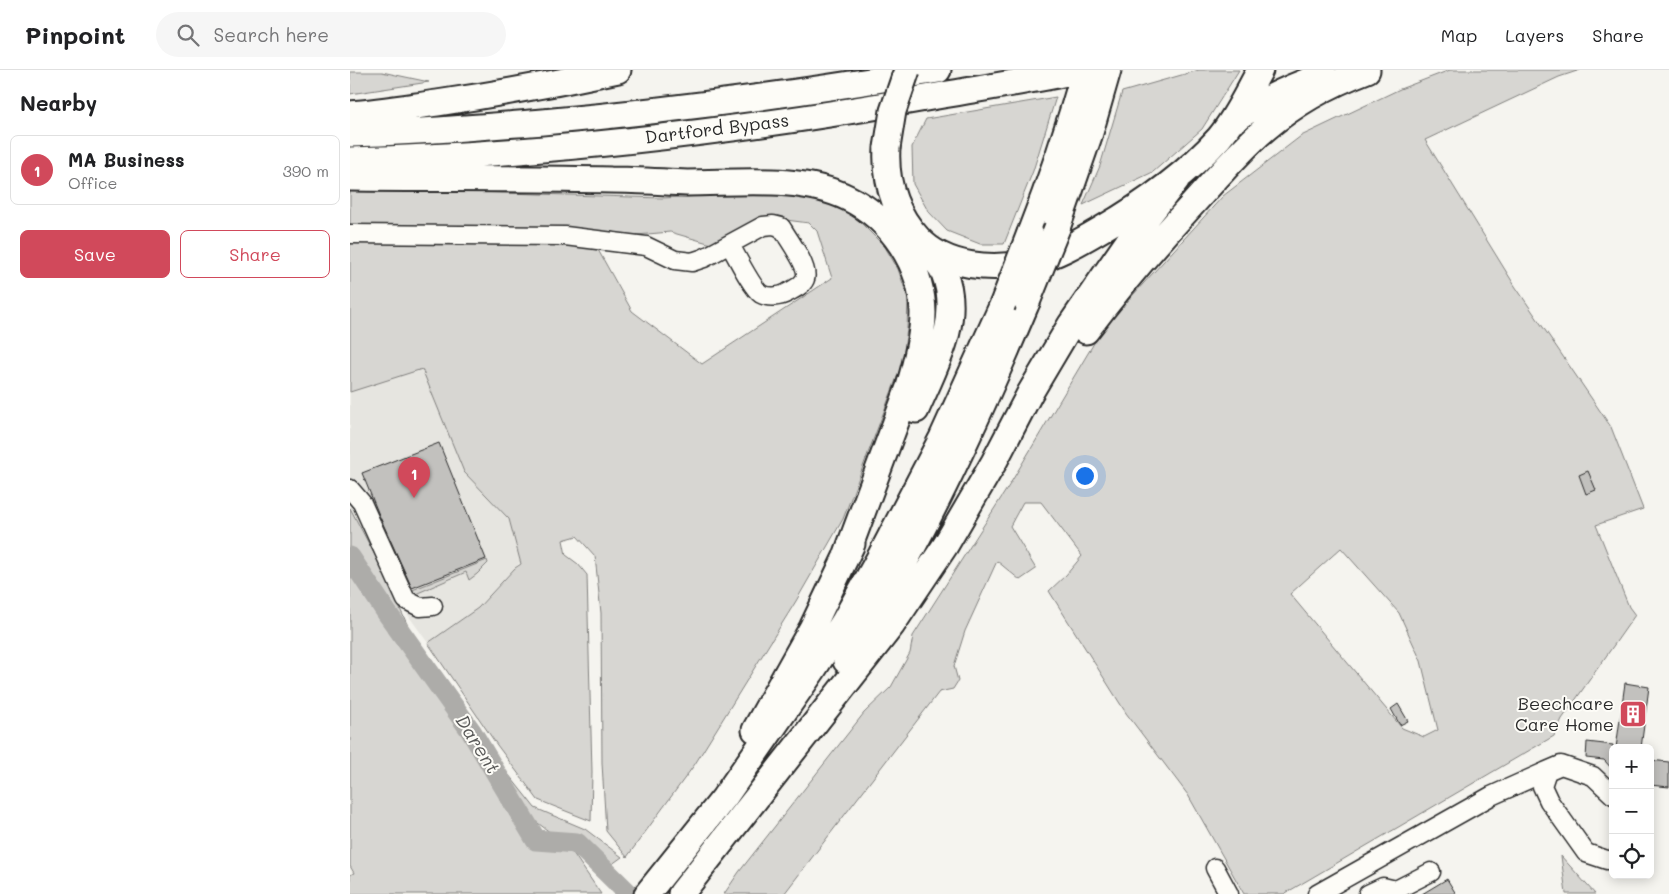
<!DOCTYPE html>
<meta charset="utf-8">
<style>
body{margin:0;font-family:Mali,sans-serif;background:#f6f6f6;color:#202124}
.controls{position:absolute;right:15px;bottom:15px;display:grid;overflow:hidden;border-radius:8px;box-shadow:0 2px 12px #0003}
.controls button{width:45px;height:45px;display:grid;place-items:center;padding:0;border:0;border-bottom:1px solid #e0e0e0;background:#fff;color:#202124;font:25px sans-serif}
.you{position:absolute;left:734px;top:405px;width:18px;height:18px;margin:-12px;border:4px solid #fff;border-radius:50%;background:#1a73e8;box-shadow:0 0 0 8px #1a73e833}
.badge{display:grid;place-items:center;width:32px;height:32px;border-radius:50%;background:#d1495b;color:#fff;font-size:16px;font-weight:700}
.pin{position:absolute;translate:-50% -41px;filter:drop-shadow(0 1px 2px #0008)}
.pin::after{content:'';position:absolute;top:26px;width:18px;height:15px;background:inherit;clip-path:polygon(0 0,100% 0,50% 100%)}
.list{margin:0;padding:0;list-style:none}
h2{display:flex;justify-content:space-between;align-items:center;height:65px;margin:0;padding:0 20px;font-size:21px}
h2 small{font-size:16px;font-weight:400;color:#757577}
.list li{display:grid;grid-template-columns:32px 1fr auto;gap:15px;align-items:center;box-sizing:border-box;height:70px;margin:0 10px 10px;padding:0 10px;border:1px solid #e0e0e0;border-radius:8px}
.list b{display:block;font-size:19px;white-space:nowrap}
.list p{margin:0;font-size:16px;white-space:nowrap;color:#757577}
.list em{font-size:16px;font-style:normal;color:#757577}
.actions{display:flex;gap:10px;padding:15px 20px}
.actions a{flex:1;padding:11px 0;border:1px solid #d1495b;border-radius:8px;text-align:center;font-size:18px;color:#d1495b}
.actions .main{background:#d1495b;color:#fff}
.icon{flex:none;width:28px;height:28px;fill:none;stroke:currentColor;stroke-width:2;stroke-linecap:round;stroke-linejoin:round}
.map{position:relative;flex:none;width:1319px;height:824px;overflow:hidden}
header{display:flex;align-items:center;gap:30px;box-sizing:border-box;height:70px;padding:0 25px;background:#fff;border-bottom:1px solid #e0e0e0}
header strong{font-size:24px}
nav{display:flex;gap:28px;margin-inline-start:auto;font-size:18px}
.search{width:350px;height:45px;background:#f6f6f6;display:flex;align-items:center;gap:12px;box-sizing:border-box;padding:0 18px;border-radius:28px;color:#757577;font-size:19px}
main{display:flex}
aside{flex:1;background:#fff}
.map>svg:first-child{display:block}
.built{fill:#e6e5e0}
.green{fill:#d7d6d2;stroke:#81807e;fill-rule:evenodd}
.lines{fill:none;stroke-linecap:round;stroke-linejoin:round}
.river{stroke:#adaca9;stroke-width:21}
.building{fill:#c2c1be;stroke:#2b2b2b}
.minor-casing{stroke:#2b2b2b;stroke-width:21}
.highway-casing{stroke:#2b2b2b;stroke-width:29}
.minor{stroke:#fdfcf7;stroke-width:18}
.highway{stroke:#fdfcf7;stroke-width:25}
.highway-bridge-casing{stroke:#2b2b2b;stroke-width:29;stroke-linecap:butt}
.highway-bridge{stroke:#fdfcf7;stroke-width:25}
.labels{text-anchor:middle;stroke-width:4;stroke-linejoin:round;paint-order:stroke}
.street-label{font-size:18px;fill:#2b2b2b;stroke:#fdfcf7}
.poi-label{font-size:18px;fill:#2b2b2b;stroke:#fdfcf7;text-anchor:end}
.water-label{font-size:19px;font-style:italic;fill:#585857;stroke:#fdfcf7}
</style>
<header>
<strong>Pinpoint</strong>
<div class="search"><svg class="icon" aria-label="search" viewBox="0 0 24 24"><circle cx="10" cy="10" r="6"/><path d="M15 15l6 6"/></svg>Search here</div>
<nav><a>Map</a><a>Layers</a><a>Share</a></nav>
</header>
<main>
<aside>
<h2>Nearby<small></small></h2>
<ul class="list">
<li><span class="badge">1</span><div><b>MA Business</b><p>Office</p></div><em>390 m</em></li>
</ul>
<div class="actions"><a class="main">Save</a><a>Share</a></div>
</aside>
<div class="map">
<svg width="1319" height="824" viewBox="0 0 1319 824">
<rect width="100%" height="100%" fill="#f5f4ef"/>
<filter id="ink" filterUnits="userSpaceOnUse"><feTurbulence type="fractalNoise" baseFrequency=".02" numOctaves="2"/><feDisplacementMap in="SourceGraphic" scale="10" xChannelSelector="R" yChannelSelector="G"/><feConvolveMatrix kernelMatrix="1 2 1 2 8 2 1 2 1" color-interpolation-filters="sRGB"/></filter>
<g filter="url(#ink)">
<path class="built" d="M104,260L187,474L128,538L78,573L43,524L0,537V282Z"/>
<path class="green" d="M849,0H889L852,59L803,102L733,135L750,96L772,22Z
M1100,0H1230L1209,7L1075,70L1165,216L1261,357L1293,439L1246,455L1279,537L1285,545L1212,649L1204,666L934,824H894L838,725L776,643L699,521L716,505L732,486L691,432H673L660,456L686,499L670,510L647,491L615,561L604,596L608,611L603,619L589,622L434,824H374L389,802L514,643L541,617L560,583L563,566L660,414L753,258L873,126L951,66L1050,19ZM991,478L1049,543L1071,591L1088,660L1074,667L1052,658L940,524Z
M0,2H32L79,12L0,24Z
M706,27L683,101L654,174H630L597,161L578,141L563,114L562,77L576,49Z
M0,118L312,128L394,124H441L494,136L535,177L548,199L558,228L557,259L552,294L493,449L446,531L345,694L277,787L256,761L252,693L251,543L245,486L227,466L213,470L216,485L228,494L237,505L242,702L241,751L188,730L147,675L78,573L128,538L165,498L171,494L159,449L114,402L72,299L0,322ZM436,150L459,153L467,161L482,208L352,294L282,241L242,169L320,162L365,175L405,159Z
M0,438L28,491L69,580L142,705L148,722L179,775L223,783L251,824H0V805L4,803L0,796Z
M137,490L138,493L127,504L119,510L116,502L61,526L60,521Z
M151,695L185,738L235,759L272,787L258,797L231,769L201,763L176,744L150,702Z
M1211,786L1245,824H1216Z"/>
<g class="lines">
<path class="river" d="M0,487L37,543L121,661L186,770L227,773L279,824"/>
</g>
<path class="building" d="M89,373L136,489L62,518L29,445L12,403Z
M1238,401L1246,420L1236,424L1229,405Z
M1275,613L1299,617L1291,678H1266Z
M1048,634L1058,651L1050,655L1041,639Z
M1237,672L1263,675V700L1254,690L1236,688Z
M1300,690L1319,692V717L1300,715Z
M1097,809L1106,824H1072Z"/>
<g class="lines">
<g class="minor-casing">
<path id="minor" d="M0,164L215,166L296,176L325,190L342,192L354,188L413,156L423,155L431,157C437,167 460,198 455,209C452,216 444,219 437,223C430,227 418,228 411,224C402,218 386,185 380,175
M0,419L12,433L56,530L70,537L83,536
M1263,725L1243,706L1211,695L1197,701L1192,716L1199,731L1236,783L1257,790H1263
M865,798L879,824
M967,824L1141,726L1197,701
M1018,824L1033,817L1046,820L1081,802"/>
</g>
<g class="highway-casing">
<path id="highway" d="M0,44C29,42 58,37 87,33C148,24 208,13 268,0
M885,50C912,29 942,16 974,5
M0,64C64,63 129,57 193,52C325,40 457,22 588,0
M537,78C535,113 545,143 568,168C595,198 644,201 681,192C705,186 728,173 750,160C793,135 835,106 869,68C886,48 897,23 910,0
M0,90C199,85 398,60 593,25C639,17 685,10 731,0
M0,108C87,109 174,108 261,110C287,110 312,112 337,113C388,113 451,105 498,128C541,149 572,194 573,243C573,267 566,293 559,317L495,489
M707,158L739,66L758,0
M680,163C701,110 719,56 735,0
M736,261C769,217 804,176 841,136C865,110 888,82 915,59C945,33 980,14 1017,0
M566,340C584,298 613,250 594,203C589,193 581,184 574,175
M496,591C569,478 625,355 677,232
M405,660L462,558L502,474
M297,824L374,728L463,600L493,553L531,485L592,368L652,236
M331,824L542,555L595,476L644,392L680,323L721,254L777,173L827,109"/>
</g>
<use href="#minor" class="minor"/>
<use href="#highway" class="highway"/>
<g class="highway-bridge-casing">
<path id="highway-bridge" d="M537,78L543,41L557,0
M677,232L707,158
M652,236L680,163"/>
</g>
<use href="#highway-bridge" class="highway-bridge"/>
</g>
</g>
<defs>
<g id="building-square" transform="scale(1.4375)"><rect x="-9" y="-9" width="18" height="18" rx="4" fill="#d1495b" stroke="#fdfcf7"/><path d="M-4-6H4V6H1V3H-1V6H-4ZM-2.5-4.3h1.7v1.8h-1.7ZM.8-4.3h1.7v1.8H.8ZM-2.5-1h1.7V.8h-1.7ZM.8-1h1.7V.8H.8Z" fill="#fff"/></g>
</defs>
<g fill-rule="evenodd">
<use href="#building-square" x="1283" y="644"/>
</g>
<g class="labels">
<g class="street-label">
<text transform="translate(367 59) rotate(-7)" y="6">Dartford Bypass</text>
</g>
<g class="poi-label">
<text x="1264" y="640">Beechcare<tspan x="1264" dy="21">Care Home</tspan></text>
</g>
<g class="water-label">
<text transform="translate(128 674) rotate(58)" y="7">Darent</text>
</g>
</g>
</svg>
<div class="controls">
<button>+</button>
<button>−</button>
<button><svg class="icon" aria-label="locate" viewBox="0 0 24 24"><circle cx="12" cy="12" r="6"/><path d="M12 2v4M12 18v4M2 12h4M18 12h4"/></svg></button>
</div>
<div class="you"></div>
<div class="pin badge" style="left:64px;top:428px">1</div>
</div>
</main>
